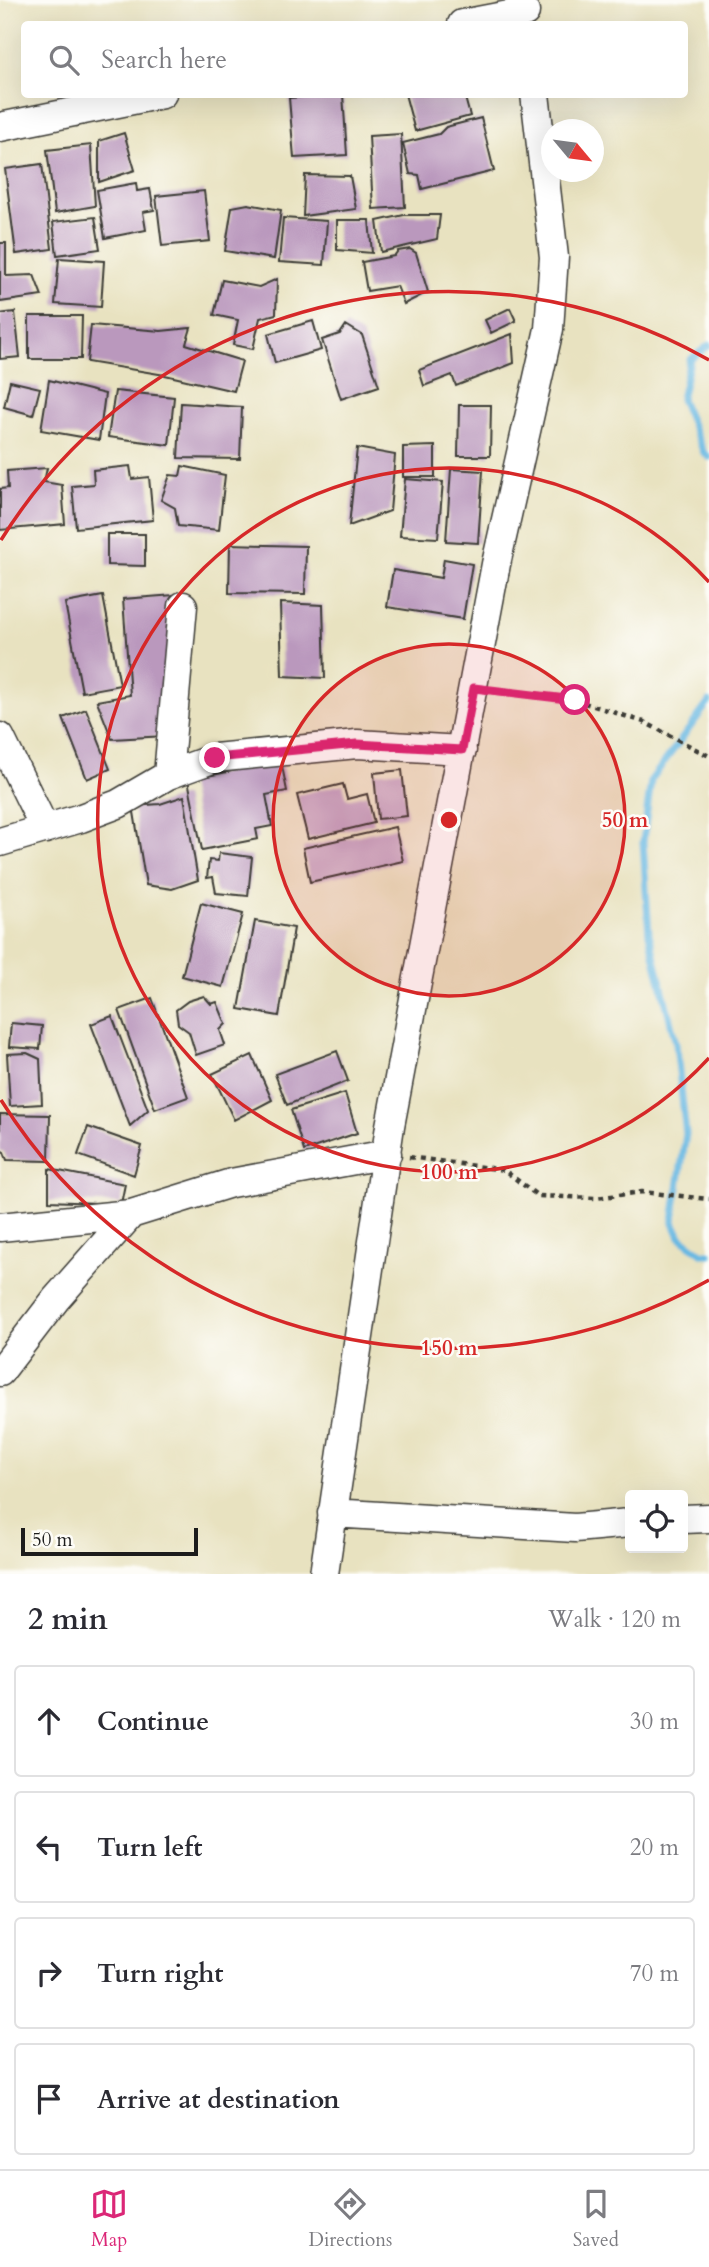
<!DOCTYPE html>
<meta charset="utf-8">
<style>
body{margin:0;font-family:Cardo,serif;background:#f7f7f7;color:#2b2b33}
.controls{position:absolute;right:21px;bottom:21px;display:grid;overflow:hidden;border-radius:7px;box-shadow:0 7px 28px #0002}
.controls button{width:63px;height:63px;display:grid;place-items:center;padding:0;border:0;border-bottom:2px solid #e1e1e2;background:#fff;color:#2b2b33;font:35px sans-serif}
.compass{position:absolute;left:541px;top:119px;width:63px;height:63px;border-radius:50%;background:#fff;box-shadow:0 7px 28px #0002;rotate:119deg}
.scale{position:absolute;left:21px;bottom:18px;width:177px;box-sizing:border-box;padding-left:7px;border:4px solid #1c1c1c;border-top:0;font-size:19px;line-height:24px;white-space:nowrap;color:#1c1c1c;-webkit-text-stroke:5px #fdfcf7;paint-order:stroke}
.stop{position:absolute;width:21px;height:21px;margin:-16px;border:5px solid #db2777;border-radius:50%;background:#fff}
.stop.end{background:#db2777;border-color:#fff;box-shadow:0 2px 7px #0008}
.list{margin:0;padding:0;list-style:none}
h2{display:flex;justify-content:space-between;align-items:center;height:91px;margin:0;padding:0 28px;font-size:30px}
h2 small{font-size:23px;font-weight:400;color:#7c7c81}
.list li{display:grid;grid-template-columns:46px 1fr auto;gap:21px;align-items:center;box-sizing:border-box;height:112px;margin:0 14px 14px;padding:0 14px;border:2px solid #e1e1e2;border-radius:7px}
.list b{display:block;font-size:26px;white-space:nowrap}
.list em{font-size:23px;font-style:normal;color:#7c7c81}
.icon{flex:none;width:38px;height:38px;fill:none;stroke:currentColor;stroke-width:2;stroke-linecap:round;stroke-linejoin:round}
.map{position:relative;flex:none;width:709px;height:1574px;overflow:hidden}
.search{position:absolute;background:#fff;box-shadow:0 7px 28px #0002;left:21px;right:21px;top:21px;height:77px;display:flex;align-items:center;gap:18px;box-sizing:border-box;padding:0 24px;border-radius:7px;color:#7c7c81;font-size:26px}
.sheet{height:595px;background:#fff}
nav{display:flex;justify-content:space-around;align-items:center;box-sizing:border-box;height:98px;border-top:2px solid #e1e1e2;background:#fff;font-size:19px;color:#7c7c81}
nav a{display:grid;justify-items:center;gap:4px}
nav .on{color:#db2777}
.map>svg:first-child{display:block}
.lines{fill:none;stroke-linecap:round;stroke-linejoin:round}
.stream{stroke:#67b8e2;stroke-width:7}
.building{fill:#ba98bd}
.minor-casing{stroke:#3b3a35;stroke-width:31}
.path{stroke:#3b3a35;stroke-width:4.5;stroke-dasharray:5 5;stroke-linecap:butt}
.minor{stroke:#fff;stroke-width:28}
.route{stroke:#db2777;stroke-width:9}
.ring{fill:none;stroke:#d62828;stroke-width:3.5}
.centre{fill:#d62828;stroke:#fdfcf7;stroke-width:3.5}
.ring-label{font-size:21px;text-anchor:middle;font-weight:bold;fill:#d62828;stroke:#fdfcf7;stroke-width:5;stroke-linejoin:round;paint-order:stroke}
</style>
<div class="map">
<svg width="709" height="1574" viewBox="0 0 709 1574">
<rect width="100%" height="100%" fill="#fdfcf7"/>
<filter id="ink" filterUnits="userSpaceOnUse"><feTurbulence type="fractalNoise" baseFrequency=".0143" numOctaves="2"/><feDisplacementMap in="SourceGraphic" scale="14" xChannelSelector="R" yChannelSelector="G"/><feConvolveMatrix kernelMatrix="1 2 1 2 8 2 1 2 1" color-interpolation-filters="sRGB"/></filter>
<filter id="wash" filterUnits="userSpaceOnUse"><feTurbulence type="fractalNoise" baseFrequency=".00686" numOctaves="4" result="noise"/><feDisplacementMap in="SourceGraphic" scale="28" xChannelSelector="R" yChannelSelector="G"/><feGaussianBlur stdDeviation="1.57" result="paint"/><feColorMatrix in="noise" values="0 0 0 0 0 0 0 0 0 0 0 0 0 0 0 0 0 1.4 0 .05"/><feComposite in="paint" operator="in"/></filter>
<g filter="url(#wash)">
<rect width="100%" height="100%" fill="#e8e2c0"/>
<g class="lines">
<path class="stream" d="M709,345L690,360L681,399L704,453L709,457
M709,702L651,780L643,842L649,934L676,1044L686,1134L673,1221L680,1237L703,1254H709"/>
</g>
<g id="blocks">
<path class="building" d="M343,94L347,155L294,158L289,98Z
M405,94H464L470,116L415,131Z
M481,118L494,171L422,189L419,175L410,174L403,143L439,134L446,127Z
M124,133L135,170L99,182V141Z
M401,134L405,207L373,209L369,136Z
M91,145L95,206L55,213L47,150Z
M42,164L52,249L16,254L5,169Z
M305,175L350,176L356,209L303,216Z
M136,183L137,191L150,189L154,210L143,212L146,230L105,238L97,190Z
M204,191L210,241L162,246L156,196Z
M248,204L281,210L274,259L225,251L232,207Z
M404,215H440L437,239L381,252L377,221Z
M95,217L100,249L57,255L53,222Z
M283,218L327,221L324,265L279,262Z
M337,220H369L372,253L337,250Z
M0,243H6V276L34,275L42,296L0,302Z
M410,249L416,253L428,292L404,304L397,286L367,291L362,262L394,256L398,251Z
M59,258L104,261L101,307L55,304Z
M277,279L276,314L260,318L253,349L233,345L238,320L214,315L222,280L259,287Z
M510,308L516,321L491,333L485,320Z
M15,312L20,357L0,359V314Z
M29,316H82L81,359H29Z
M313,321L321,350L275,363L268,334Z
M91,325L161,331L191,328L186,344L242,361L234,391L165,375L87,362Z
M346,325L362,335L379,386L341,399L322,340L340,334Z
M512,334L514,363L456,386L452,375L424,386L419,370Z
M49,380L105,394L99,440L41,430Z
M10,381L40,388L33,415L4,407Z
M115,391L174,397L169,445L108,437Z
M181,403L242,407L240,459L178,458Z
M459,405H491L490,456H458Z
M435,446V477H403V447Z
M357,448L395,455L390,511L349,526Z
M130,466L132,479L149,477L153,520L76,528L72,486L94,484L93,470Z
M182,466L225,475L219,530L178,526L175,508L161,500L170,475L180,476Z
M47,468L44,482L62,485L65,524L0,530V489L8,488L7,471Z
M451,469L483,471L478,543L446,541Z
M405,479L443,482L438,538L400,536Z
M107,534H145V566L107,565Z
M230,544L306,546L305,594L229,593Z
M444,559L472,564L463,619L387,607L393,570L441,578Z
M174,595L166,736L112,739L97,701L130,695L123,599Z
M103,596L120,685L82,692L65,603Z
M280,603L323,605L325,678L282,676Z
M86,709L110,769L87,779L63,718Z
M281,761L287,791L266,795L272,826L256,829L258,839L202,850L188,780Z
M402,770L407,816L378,819L374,773Z
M343,784L347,799L367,794L374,823L308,839L297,795Z
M184,796L198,880L172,889L146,885L133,806L160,804Z
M395,827L403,861L310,882L303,848Z
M219,853L252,857L248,896L216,893L213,877L207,878L209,860L218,861Z
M201,903L243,914L223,987L182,976Z
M255,921L294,928L279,1016L239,1009Z
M204,996L211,1004L217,1002L226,1024L220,1030L225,1045L196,1055L189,1032L178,1024L176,1010L188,1001Z
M152,998L188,1097L155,1109L119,1010Z
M112,1016L148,1110L130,1126L91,1024Z
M11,1023L42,1026L40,1049L9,1047Z
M337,1051L348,1081L287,1105L275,1074Z
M27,1053L40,1059L42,1104L10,1106L7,1054Z
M252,1055L272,1100L234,1120L212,1074Z
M345,1093L357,1133L304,1151L291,1110Z
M0,1114L50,1115L49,1161L7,1160L4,1152L0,1150Z
M88,1127L142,1146L134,1175L78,1155Z
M49,1169L125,1184L121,1204L49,1201Z"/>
</g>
</g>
<g filter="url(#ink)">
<use href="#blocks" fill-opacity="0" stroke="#3b3a35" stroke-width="2"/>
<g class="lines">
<g class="minor-casing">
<path id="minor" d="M462,24L525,12
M0,127L162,94
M0,737L45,829
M168,775L183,606
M0,842L81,818L118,804L168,775L215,758L357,744L462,750
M0,1227L131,1214L231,1183L387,1154
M0,1372L56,1299L131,1214
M332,1513L575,1528L630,1523
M683,1519L709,1518
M324,1574L390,1126L496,564L549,329L554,257L535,94"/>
</g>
<path class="path" d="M495,690L575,700L644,722L709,756
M409,1157L504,1170L538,1196L596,1198L642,1192L709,1199"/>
<use href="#minor" class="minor"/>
</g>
</g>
<g class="lines" filter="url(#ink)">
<path class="route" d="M215,758L357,744L462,750L474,688L575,700"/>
</g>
<circle cx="449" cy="820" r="176" fill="#d62828" fill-opacity=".12"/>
<g class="ring">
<circle cx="449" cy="820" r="176"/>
<path d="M709 1058A352 352 0 1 1 709 582"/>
<path d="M709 1280A528 528 0 0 1 1 1100M1 540A528 528 0 0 1 709 360"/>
</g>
<circle cx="449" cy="820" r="10" class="centre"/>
<g class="ring-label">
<text x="625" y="827">50 m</text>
<text x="449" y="1179">100 m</text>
<text x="449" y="1355">150 m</text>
</g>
</svg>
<div class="controls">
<button><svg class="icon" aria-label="locate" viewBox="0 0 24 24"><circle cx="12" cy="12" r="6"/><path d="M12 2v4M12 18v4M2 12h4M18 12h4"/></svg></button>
</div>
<svg class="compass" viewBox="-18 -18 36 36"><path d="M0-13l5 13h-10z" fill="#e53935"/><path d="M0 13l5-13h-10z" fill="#7c7c81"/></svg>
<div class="scale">50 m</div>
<div class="stop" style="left:575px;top:700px"></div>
<div class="stop end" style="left:215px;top:758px"></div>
<div class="search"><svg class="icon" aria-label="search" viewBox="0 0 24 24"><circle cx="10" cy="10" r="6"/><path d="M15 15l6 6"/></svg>Search here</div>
</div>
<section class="sheet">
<h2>2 min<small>Walk · 120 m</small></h2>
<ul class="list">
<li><svg class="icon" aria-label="ahead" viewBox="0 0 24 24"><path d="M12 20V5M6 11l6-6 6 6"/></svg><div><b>Continue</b></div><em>30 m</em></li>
<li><svg class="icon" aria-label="left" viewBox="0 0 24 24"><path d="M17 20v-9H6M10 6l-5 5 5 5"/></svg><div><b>Turn left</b></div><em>20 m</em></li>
<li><svg class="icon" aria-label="right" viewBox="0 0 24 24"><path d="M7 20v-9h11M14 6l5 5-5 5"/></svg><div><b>Turn right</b></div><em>70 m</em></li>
<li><svg class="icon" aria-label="arrive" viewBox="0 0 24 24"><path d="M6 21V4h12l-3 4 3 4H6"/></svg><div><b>Arrive at destination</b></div></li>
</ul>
</section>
<nav>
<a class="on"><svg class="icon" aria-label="map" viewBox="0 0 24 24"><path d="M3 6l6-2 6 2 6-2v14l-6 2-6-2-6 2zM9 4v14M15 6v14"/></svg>Map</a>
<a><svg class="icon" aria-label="directions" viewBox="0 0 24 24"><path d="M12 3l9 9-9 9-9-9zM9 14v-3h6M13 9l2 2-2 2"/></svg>Directions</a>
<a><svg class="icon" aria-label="saved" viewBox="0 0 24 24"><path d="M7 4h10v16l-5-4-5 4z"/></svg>Saved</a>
</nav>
